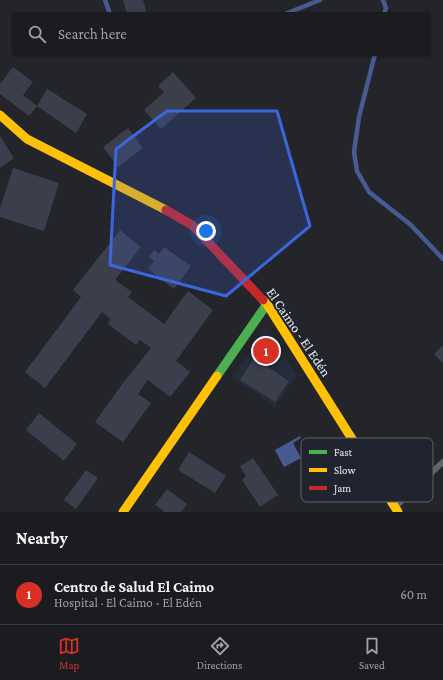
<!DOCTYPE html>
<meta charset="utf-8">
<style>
body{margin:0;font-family:"Crimson Pro",serif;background:#242529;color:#f1f3f6}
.you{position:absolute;left:206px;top:231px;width:14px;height:14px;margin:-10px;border:3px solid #fff;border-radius:50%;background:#1a73e8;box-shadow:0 0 0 6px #1a73e833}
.badge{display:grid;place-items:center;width:26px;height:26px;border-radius:50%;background:#d93025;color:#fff;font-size:13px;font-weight:700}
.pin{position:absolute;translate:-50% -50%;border:2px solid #fff;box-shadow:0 1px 4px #0006}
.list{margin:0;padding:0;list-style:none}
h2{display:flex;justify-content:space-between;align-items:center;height:52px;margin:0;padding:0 16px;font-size:17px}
h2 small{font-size:13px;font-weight:400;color:#a0a1a5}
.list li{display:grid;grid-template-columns:26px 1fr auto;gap:12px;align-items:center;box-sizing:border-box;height:60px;padding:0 16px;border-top:1px solid #393a3e}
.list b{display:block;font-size:15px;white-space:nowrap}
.list p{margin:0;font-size:13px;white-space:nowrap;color:#a0a1a5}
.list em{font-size:13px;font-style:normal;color:#a0a1a5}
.icon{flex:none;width:22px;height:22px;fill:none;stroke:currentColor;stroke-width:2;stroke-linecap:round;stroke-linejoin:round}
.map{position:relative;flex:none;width:443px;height:512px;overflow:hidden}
.search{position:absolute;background:#1b1c20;box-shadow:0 1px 3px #0004;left:12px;right:12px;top:12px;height:44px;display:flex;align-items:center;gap:10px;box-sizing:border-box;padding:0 14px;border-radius:4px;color:#a0a1a5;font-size:15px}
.sheet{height:112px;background:#1b1c20}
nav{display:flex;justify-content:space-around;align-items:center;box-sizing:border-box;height:56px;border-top:1px solid #393a3e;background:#1b1c20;font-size:11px;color:#a0a1a5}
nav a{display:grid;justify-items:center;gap:2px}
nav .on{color:#d93025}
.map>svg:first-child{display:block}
.built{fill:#262b39}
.water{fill:#465c91}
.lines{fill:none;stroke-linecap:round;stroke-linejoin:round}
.stream{stroke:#465c91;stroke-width:4.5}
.building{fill:#3b3f4c}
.lane{stroke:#626366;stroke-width:6}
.fast{stroke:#4caf50;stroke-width:9}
.slow{stroke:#ffc107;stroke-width:9}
.jam{stroke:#c62828;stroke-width:9}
.marked{fill:#3c66dd;fill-opacity:0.2;stroke:#3c66dd;stroke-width:3;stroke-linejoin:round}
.labels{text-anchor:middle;stroke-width:4;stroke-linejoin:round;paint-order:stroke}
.street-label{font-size:14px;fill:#eef1f7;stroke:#20242e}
.key{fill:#20242e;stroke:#5e626a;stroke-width:1}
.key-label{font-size:11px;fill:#eef1f7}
</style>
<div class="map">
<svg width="443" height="512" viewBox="0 0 443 512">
<rect width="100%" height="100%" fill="#24252a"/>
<path class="built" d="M266,327L297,375L275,407L233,378Z"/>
<path class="water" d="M300,436L301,438L293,443L301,458L284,467L275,450Z"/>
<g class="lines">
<path class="stream" d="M105,0L110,14
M383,0L386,8L384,14
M285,14L320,0
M375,54L359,117L354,152L357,171L369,192L411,225L443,259"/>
</g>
<path class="building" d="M123,0H143L147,14H127Z
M13,67L33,82L23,95L37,106L29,116L0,94V84Z
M173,72L196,98L161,129L144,110L164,92L158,86Z
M47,89L87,114L76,133L37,106Z
M128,128L143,148L118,167L103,147Z
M0,136L14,158L0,168Z
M13,168L59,183L44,231L0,217V208Z
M120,230L141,247L115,280L132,292L128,297L164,324L188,291L213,310L176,361L190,372L170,397L148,380L138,394L151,403L123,442L95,422L123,383L151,348L140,340L136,345L108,324L110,319L102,312L45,388L25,372L81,297L73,290Z
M164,247L191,266L174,289L148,269L154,261L149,257L154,250L159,254Z
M443,345V363L434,354Z
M254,358L289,381L275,402L240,380Z
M39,413L77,444L64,461L26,430Z
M189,452L226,476L215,493L178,470Z
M253,458L278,495L260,507L242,480L246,476L240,466Z
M86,470L98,478L76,509L64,500Z
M167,489L187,504L181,512H165L155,505Z"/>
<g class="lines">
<path class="lane" d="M396,506L443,462"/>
<path class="fast" d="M217,376L267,304"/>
<path class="slow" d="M0,115L27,139L166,210
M263,300L267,304L398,512
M123,512L217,376"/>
<path class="jam" d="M166,210L192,225L263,300"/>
</g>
<path class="marked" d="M167,111H277L310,226L226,296L110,265L116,149Z"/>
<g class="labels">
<g class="street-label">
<text transform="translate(299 332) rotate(56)" y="5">El Caimo - El Edén</text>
</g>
</g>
<rect x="301" y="438" width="132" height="64" rx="6" class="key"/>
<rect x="309" y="450" width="18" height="4" fill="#4caf50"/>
<rect x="309" y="468" width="18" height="4" fill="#ffc107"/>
<rect x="309" y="486" width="18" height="4" fill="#c62828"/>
<g class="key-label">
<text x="334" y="456">Fast</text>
<text x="334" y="474">Slow</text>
<text x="334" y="492">Jam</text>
</g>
</svg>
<div class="you"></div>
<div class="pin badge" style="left:266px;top:351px">1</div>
<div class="search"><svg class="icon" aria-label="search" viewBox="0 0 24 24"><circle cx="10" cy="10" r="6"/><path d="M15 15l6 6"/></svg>Search here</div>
</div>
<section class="sheet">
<h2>Nearby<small></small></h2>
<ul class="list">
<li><span class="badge">1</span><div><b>Centro de Salud El Caimo</b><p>Hospital · El Caimo - El Edén</p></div><em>60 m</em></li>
</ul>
</section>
<nav>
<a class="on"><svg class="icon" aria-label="map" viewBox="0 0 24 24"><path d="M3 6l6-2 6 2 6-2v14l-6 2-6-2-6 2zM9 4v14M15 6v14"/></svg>Map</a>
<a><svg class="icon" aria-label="directions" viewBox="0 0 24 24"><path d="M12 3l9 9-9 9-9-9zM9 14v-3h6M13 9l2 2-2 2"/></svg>Directions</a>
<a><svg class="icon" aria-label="saved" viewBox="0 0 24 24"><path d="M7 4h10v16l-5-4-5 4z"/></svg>Saved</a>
</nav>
